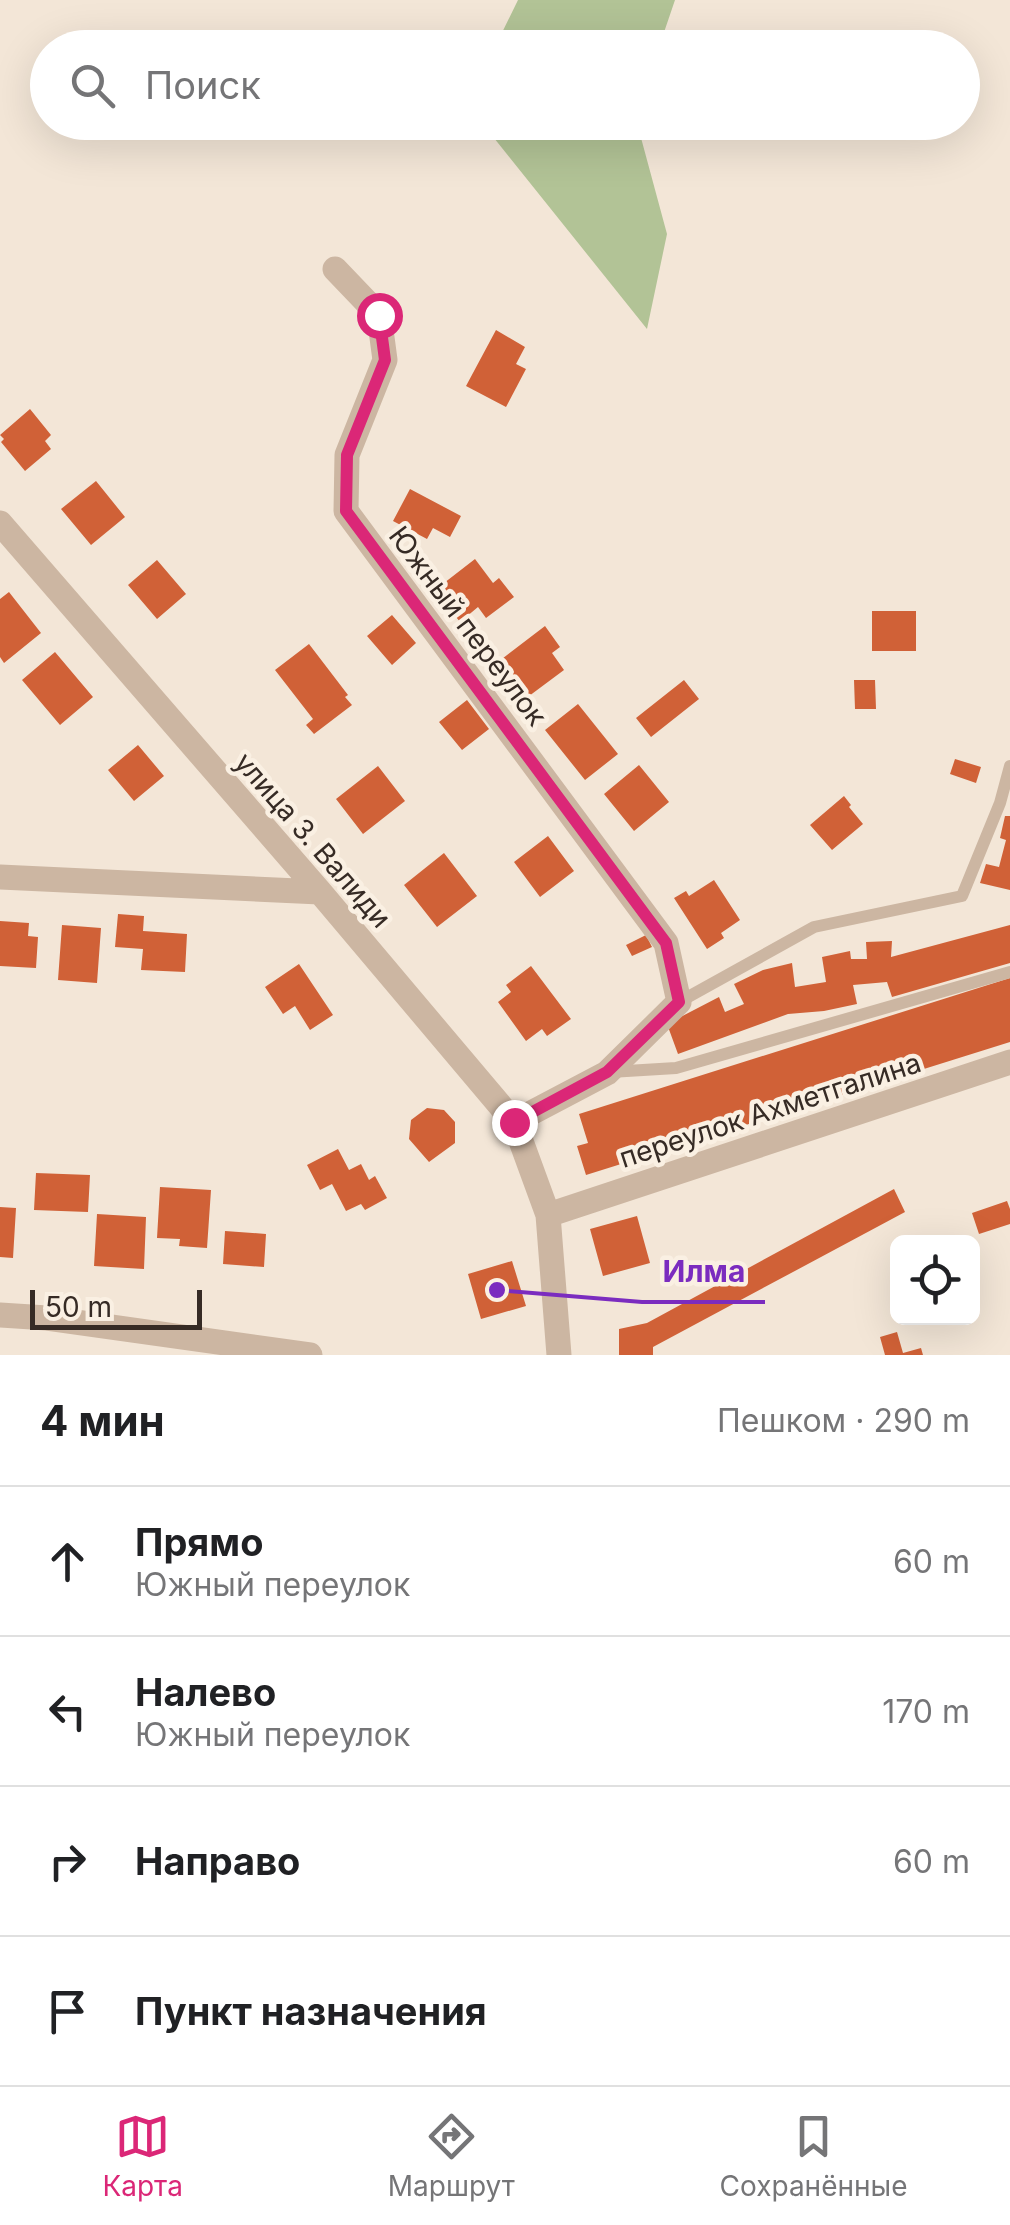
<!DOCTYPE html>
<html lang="ru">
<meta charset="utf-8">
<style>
body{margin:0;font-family:Inter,sans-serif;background:#f2f2f2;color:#202124}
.controls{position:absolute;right:30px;bottom:30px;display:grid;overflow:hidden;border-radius:15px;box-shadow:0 10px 40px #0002}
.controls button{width:90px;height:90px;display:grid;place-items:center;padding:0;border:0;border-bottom:2px solid #e0e0e0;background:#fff;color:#202124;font:50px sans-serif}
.scale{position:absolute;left:30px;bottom:25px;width:172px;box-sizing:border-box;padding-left:10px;border:5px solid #362b25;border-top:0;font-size:28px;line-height:35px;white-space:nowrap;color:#362b25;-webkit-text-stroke:8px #faf0e3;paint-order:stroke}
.stop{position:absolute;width:30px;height:30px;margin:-22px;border:8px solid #db2777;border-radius:50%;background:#fff}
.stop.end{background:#db2777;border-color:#fff;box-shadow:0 2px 10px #0008}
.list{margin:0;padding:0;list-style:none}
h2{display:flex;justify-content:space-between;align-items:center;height:130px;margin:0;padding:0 40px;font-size:42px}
h2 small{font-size:32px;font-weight:400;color:#757577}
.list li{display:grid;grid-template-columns:65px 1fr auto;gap:30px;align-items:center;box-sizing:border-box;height:150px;padding:0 40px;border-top:2px solid #e0e0e0}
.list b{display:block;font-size:38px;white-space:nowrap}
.list p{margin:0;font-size:32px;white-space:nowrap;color:#757577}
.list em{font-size:32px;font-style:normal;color:#757577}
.icon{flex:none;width:55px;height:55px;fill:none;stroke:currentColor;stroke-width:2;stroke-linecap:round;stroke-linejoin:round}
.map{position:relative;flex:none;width:1010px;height:1355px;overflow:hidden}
.search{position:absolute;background:#fff;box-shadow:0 10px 40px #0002;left:30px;right:30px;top:30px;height:110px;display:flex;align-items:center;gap:25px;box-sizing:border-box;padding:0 35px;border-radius:55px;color:#757577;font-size:38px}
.sheet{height:730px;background:#fff}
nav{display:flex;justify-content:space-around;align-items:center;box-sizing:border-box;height:140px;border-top:2px solid #e0e0e0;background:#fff;font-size:28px;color:#757577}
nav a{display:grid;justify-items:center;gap:5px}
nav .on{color:#db2777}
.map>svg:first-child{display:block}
.green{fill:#b2c396}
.building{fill:#d06137}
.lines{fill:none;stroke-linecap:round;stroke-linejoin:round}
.lane{stroke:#ccb6a2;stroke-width:12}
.street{stroke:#ccb6a2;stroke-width:25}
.route{stroke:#db2777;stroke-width:12}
.labels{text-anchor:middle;stroke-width:9;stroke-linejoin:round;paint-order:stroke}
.street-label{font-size:28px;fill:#362b25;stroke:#faf0e3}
.leader{fill:none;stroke:#7b2cbf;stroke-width:4}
.callout-dot{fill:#7b2cbf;stroke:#faf0e3;stroke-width:4}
.callout-label{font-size:30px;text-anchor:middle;font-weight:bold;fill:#7b2cbf;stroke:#faf0e3;stroke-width:9;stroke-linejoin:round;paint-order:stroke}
</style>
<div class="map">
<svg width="1010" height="1355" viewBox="0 0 1010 1355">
<rect width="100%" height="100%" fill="#f3e6d7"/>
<path class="green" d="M518,0H675L659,47H495Z
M482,123H637L667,234L647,329Z"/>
<path class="building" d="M496,330L525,347L516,364L526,369L506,407L466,386Z
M30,409L51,435L45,441L51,449L25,471L1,442L4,439L0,435Z
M96,481L125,517L91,545L61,509Z
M410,489L461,516L450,537L433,528L427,539L393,521Z
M475,559L493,583L499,578L514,597L486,618L478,607L460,622L435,590Z
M157,560L186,594L157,619L128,585Z
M9,592L41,633L4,663L0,657V599Z
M872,611H916V651H872Z
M392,615L416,643L392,665L367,636Z
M545,626L560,647L552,653L564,670L521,702L494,665Z
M309,644L348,695L345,697L352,705L314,734L306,725L313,719L275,670Z
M55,652L93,697L60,725L22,680Z
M684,680L699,699L651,737L636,718Z
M854,680H875L876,709H855Z
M467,700L489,729L462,750L439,722Z
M578,704L618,754L585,780L545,730Z
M138,745L164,776L134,801L108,770Z
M955,759L981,767L976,783L950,774Z
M639,765L669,802L634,831L604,794Z
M378,766L405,801L363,834L336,799Z
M844,796L851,805L849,807L863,824L832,850L810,825Z
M1005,816H1010V890L980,883L986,864L999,867L1006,840L1000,838Z
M548,836L574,871L540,897L514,862Z
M444,853L477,896L437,927L404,885Z
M714,880L740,920L721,933L724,938L707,949L674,898L686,891L689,896Z
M118,914L144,916L143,931L187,934L185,972L141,970L143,949L115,947Z
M0,921L29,923L28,936L38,937L36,968L0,966Z
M62,925L101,928L97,983L58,980Z
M1010,925V963L892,997L887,982L853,985L857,1004L824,1011L788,1014L678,1054L667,1024L719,997L725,1012L744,1004L734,984L763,970L792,963L795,987L826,982L822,957L850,951L851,959H867L866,942L892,941L891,957Z
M646,935L652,947L632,956L626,945Z
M299,964L333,1015L310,1030L295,1006L283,1014L265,987Z
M531,966L571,1019L547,1036L542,1029L526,1041L498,1002L511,992L506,985Z
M1010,978V1042L586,1175L577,1146L588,1143L579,1114Z
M427,1108L444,1110L455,1122V1143L429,1162L409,1139L411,1120Z
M338,1149L349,1170L361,1164L369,1180L375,1176L387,1198L365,1210L361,1204L346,1211L332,1184L320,1190L307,1165Z
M36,1173L90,1175L88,1212L34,1210Z
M160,1187L211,1190L207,1248L179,1246L180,1239L157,1238Z
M894,1189L905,1212L653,1347V1355H619V1329L647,1323Z
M1007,1201L1010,1209V1224L979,1234L972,1213Z
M0,1207L16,1208L13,1258L0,1257Z
M97,1214L146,1217L144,1269L94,1266Z
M637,1216L650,1263L603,1276L590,1229Z
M225,1231L266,1234L264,1267L223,1264Z
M512,1261L526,1306L481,1319L468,1274Z
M897,1332L903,1353L921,1348L923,1355H885L880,1337Z"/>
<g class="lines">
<path class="lane" d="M679,1002L814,927L962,896L1000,803L1010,766
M610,1072L676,1068L1010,972"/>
<path class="street" d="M335,269L379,315L385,360L347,455L346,511L666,943L679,1002L607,1073L514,1122
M0,523L320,892L514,1122L548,1215L559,1355
M0,877L320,892
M548,1215L1010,1062
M0,1315L47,1318L310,1355"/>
</g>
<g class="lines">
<path class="route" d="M379,315L385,360L347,455L346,511L666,943L679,1002L607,1072L514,1122"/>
</g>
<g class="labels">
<g class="street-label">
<text transform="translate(468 626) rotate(53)" y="10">Южный переулок</text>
<text transform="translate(313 840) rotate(49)" y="10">улица З. Валиди</text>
<text transform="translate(770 1110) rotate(-18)" y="10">переулок Ахметгалина</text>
</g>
</g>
<path class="leader" d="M497 1290L642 1302H765"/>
<circle class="callout-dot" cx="497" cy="1290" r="10"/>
<g class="callout-label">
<text x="704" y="1282">Илма</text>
</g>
</svg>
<div class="controls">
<button><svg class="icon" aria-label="locate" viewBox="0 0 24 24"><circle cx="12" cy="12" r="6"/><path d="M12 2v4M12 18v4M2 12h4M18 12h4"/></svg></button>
</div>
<div class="scale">50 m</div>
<div class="stop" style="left:379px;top:315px"></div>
<div class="stop end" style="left:514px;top:1122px"></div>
<div class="search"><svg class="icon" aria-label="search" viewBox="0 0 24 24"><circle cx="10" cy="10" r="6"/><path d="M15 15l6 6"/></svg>Поиск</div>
</div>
<section class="sheet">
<h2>4 мин<small>Пешком · 290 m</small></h2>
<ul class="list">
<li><svg class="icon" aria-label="ahead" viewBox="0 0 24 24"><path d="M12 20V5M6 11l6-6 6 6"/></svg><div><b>Прямо</b><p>Южный переулок</p></div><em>60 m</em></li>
<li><svg class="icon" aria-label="left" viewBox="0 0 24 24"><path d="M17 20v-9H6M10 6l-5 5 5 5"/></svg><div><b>Налево</b><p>Южный переулок</p></div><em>170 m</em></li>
<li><svg class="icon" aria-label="right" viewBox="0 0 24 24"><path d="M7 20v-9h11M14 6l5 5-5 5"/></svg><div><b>Направо</b></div><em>60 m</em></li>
<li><svg class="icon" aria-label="arrive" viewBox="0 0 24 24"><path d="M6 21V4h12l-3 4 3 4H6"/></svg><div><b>Пункт назначения</b></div></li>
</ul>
</section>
<nav>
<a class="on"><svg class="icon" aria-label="map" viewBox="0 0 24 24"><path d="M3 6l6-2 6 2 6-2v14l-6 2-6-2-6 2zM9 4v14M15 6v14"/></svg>Карта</a>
<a><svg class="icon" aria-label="directions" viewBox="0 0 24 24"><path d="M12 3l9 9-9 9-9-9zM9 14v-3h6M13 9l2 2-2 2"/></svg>Маршрут</a>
<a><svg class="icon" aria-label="saved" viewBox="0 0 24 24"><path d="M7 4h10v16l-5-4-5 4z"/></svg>Сохранённые</a>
</nav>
